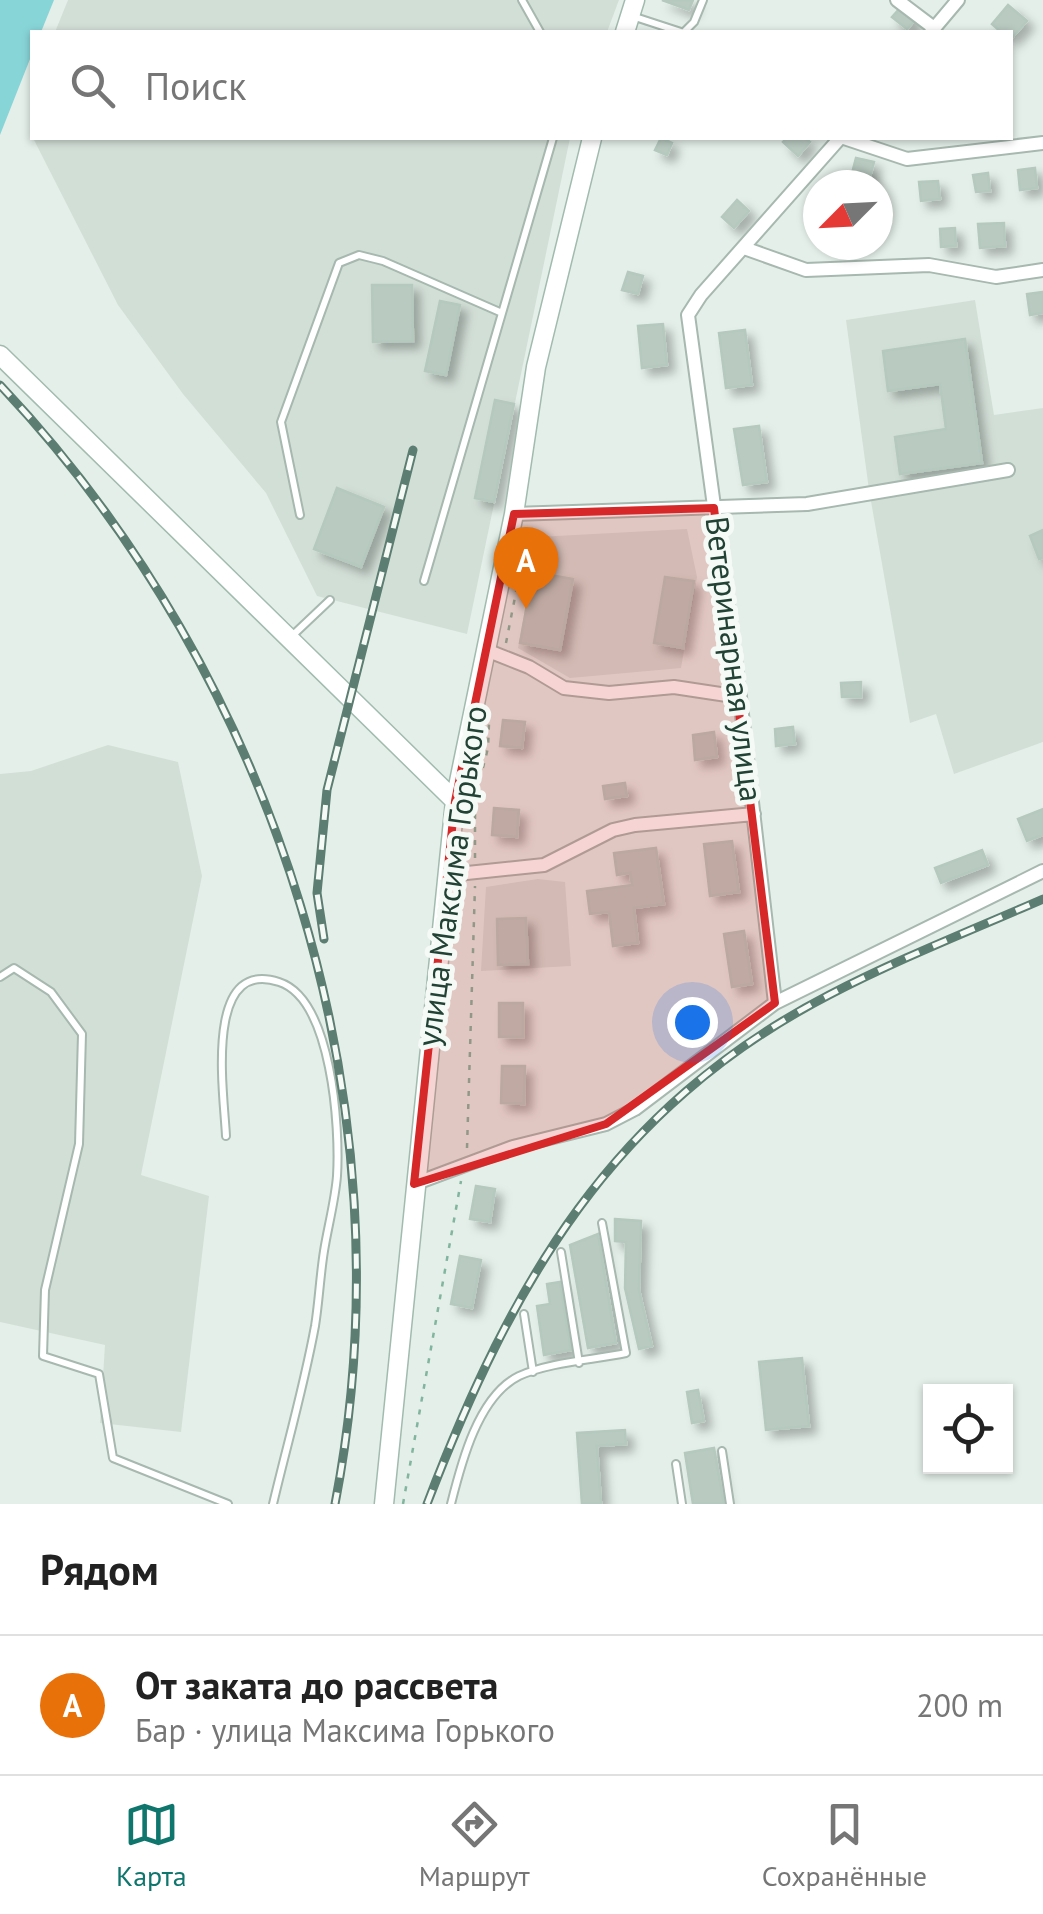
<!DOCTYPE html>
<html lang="ru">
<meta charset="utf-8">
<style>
body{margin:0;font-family:"PT Sans",sans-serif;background:#f6f6f6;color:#222}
.controls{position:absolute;right:30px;bottom:30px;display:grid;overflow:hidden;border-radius:0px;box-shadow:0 2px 8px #0004}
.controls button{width:90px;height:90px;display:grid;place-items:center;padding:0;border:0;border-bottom:2px solid #e0e0e0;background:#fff;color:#222;font:50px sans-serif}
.compass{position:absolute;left:803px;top:170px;width:90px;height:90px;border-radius:50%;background:#fff;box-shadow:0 2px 8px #0004;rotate:246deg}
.you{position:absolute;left:692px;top:1022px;width:35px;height:35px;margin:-25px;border:8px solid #fff;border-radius:50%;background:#1a73e8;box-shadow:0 0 0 15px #1a73e833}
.badge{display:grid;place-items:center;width:65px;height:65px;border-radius:50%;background:#0f766e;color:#fff;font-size:32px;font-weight:700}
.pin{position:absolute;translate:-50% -82px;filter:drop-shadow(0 2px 5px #0008)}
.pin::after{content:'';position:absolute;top:52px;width:35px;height:30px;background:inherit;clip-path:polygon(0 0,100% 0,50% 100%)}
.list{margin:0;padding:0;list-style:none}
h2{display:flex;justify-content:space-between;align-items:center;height:130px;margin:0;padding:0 40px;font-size:42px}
h2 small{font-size:32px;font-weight:400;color:#767676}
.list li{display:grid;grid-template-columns:65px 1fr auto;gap:30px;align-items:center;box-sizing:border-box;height:140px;padding:0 40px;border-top:2px solid #e0e0e0}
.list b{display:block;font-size:38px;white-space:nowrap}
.list p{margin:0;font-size:32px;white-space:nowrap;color:#767676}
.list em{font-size:32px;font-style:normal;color:#767676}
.icon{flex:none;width:55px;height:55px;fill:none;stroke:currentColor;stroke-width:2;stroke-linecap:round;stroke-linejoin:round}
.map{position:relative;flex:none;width:1043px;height:1504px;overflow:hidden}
.search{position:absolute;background:#fff;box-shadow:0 2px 8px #0004;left:30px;right:30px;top:30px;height:110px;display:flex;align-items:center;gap:25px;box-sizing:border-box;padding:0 35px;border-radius:0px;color:#767676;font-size:38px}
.sheet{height:270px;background:#fff}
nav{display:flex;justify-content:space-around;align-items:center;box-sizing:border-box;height:140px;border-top:2px solid #e0e0e0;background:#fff;font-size:28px;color:#767676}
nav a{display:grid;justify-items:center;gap:5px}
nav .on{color:#0f766e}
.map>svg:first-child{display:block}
.built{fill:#d2dfd7}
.water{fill:#88d5d8}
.building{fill:#b9cac1;stroke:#b5c9bf;stroke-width:2.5;filter:url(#shadow)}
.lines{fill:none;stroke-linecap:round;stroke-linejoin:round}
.lane-casing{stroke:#a6b8af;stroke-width:10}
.street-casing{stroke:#a6b8af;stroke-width:16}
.secondary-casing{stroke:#a1bbaf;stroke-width:21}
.path{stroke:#81b59f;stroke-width:2.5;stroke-dasharray:5 8;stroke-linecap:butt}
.lane{stroke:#fff;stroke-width:6}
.street{stroke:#fff;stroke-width:12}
.secondary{stroke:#fff;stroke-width:18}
.rail-casing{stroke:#5c7d71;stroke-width:9}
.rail{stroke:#f5faf7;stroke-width:5;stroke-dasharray:15;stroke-linecap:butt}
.marked{fill:#d62828;fill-opacity:0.2;stroke:#d62828;stroke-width:8;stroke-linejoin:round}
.labels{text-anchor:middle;stroke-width:10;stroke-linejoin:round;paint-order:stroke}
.street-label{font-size:32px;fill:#214235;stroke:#f5faf7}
</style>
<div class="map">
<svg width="1043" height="1504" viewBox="0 0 1043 1504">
<defs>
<filter id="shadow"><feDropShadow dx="7" dy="7" stdDeviation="5" flood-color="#0004"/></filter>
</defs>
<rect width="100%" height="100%" fill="#e4efe9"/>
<path class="built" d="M68,0H619L607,32H55Z
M33,138H570L467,634L317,596L266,493L183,394L118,305Z
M975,300L994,415L1043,408V742L954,774L936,714L910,723L869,490L846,320Z
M687,529L697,577L681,668L570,678L518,648L538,537Z
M108,745L178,762L202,876L141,1175L209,1196L181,1432L100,1423L105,1345L0,1322V774L31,771Z
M538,879L565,882L571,966L481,971L486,887Z"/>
<path class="water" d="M0,0H54L41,32H32V54L0,135Z"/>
<path class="building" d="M662,0H693L689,10Z
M1008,5L1027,21L1010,40V32H1001L992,24Z
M901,7L916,19L907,29L892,17Z
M661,138L672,143L667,155L655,150Z
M787,138H805L810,142L798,156L783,142Z
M856,158L874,162L869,181L851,177Z
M1035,168L1037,188L1020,190L1018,170Z
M988,173L990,191L976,192L973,175Z
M938,181L940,199L921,201L919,182Z
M737,200L749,211L734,228L722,217Z
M1004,223L1005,246L980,248L978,224Z
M955,228L956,246L941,247L940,229Z
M628,272L643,276L638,294L622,290Z
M372,285H412L413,341L373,342Z
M1043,292V313L1030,315L1027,294Z
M440,301L460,305L446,375L425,371Z
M663,324L667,365L642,368L638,326Z
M745,330L752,385L726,388L719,333Z
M965,339L982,463L900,474L895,437L946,429L940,384L888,391L883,351Z
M495,400L514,404L494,502L475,498Z
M759,426L767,482L743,485L734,429Z
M337,488L384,507L361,567L314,549Z
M1043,530V558L1039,559L1030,536Z
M533,572L573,579L560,650L520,643Z
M665,577L694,581L683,648L654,643Z
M861,682V697H842L841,683Z
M503,720L525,722L522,748L500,746Z
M793,727L795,744L776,746L775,729Z
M714,732L717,757L695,760L693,735Z
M625,783L627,796L605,799L603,786Z
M494,808L519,810L517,837L492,835Z
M1043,809V835L1027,841L1018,819Z
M732,841L739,892L710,896L704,844Z
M656,848L664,904L634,908L638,943L613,946L609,912L590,914L587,891L632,885L630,873L617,875L614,853Z
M982,850L988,865L941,883L935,868Z
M526,918L528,964L498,965L497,919Z
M744,931L752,984L732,987L724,934Z
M499,1003H523V1037H499Z
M502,1066H525L524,1104L501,1103Z
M476,1186L495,1189L490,1222L470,1219Z
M615,1219L641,1221L639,1290L652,1346L639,1349L625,1288L626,1242L615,1241Z
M598,1234L616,1343L588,1348L570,1245Z
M460,1256L481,1260L472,1308L451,1304Z
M560,1282L571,1350L544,1355L537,1306L550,1304L547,1284Z
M802,1358L809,1426L766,1430L759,1362Z
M698,1390L704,1421L692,1423L687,1392Z
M625,1430L626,1444L597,1446L601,1504H582L577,1433Z
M714,1448L724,1504H693L685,1453Z"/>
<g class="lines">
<g class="lane-casing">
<path id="lane" d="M522,0L540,32
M632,16L681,32
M684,32L694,22L703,0
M300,515L281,422L339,263L359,255L383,261L502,313
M424,581L553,138
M293,635L330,600
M0,977L14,968L51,992L82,1034L79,1144L45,1290L43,1356L99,1374L113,1458L228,1504
M226,1136C224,1094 203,957 279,982C332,999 340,1128 337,1176C335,1201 328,1226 324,1251C320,1276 319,1301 315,1326C304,1386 287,1445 273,1504
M561,1252L579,1363
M524,1314L533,1372
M722,1451L730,1504
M676,1464L682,1504
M451,1504C461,1464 478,1396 519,1376C550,1362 593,1360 626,1353L602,1223"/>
</g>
<g class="street-casing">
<path id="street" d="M897,0L934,28
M931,32L958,0
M844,138L907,159L1043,143
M744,248L806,270L929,265L996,277L1043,270
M514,514L807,504L1008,470
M486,650L529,667L564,688L609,693L674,687L740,697
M448,875L544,865L613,830L635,825L754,814
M775,1003L740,697L688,315L701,295L840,138
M414,1184L513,1147L606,1124L635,1109L775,1003L1043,871"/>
</g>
<g class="secondary-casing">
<path id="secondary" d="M625,32L635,0
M0,355L455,801
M384,1504L455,801L514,514L536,367L592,138"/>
</g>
<path class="path" d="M506,643L517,587
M475,858V799L488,748L489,723
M467,1148L475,886
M403,1504L461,1181"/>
<use href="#lane" class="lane"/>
<use href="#street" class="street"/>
<use href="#secondary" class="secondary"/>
<g class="rail-casing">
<path id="rail" d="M0,385C277,678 412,1105 335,1504
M324,939L317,893L327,790L413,450
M427,1504C512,1283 611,1108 829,995C898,959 972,930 1043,899"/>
</g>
<use href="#rail" class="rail"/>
</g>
<path class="marked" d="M714,508L775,1003L606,1124L414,1184L455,801L514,514Z"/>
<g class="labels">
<g class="street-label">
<text transform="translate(734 659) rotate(83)" y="11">Ветеринарная улица</text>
<text transform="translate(452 876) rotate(-82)" y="11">улица Максима Горького</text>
</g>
</g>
</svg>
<div class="controls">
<button><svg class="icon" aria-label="locate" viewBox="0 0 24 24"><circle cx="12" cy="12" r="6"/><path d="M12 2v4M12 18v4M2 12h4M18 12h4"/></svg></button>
</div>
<svg class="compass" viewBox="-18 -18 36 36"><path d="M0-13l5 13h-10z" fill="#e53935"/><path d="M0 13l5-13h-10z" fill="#767676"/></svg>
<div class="you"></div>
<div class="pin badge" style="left:526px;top:609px;background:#e8710a">A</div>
<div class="search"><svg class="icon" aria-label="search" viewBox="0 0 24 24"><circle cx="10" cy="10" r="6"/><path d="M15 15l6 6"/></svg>Поиск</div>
</div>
<section class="sheet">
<h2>Рядом<small></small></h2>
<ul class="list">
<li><span class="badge" style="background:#e8710a">A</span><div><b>От заката до рассвета</b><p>Бар · улица Максима Горького</p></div><em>200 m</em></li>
</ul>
</section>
<nav>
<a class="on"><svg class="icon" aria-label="map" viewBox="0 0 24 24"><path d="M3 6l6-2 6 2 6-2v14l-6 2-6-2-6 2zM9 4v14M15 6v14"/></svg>Карта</a>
<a><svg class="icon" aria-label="directions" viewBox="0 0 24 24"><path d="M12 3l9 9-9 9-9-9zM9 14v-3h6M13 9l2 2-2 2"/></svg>Маршрут</a>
<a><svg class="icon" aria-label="saved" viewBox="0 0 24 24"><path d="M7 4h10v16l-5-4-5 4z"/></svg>Сохранённые</a>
</nav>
